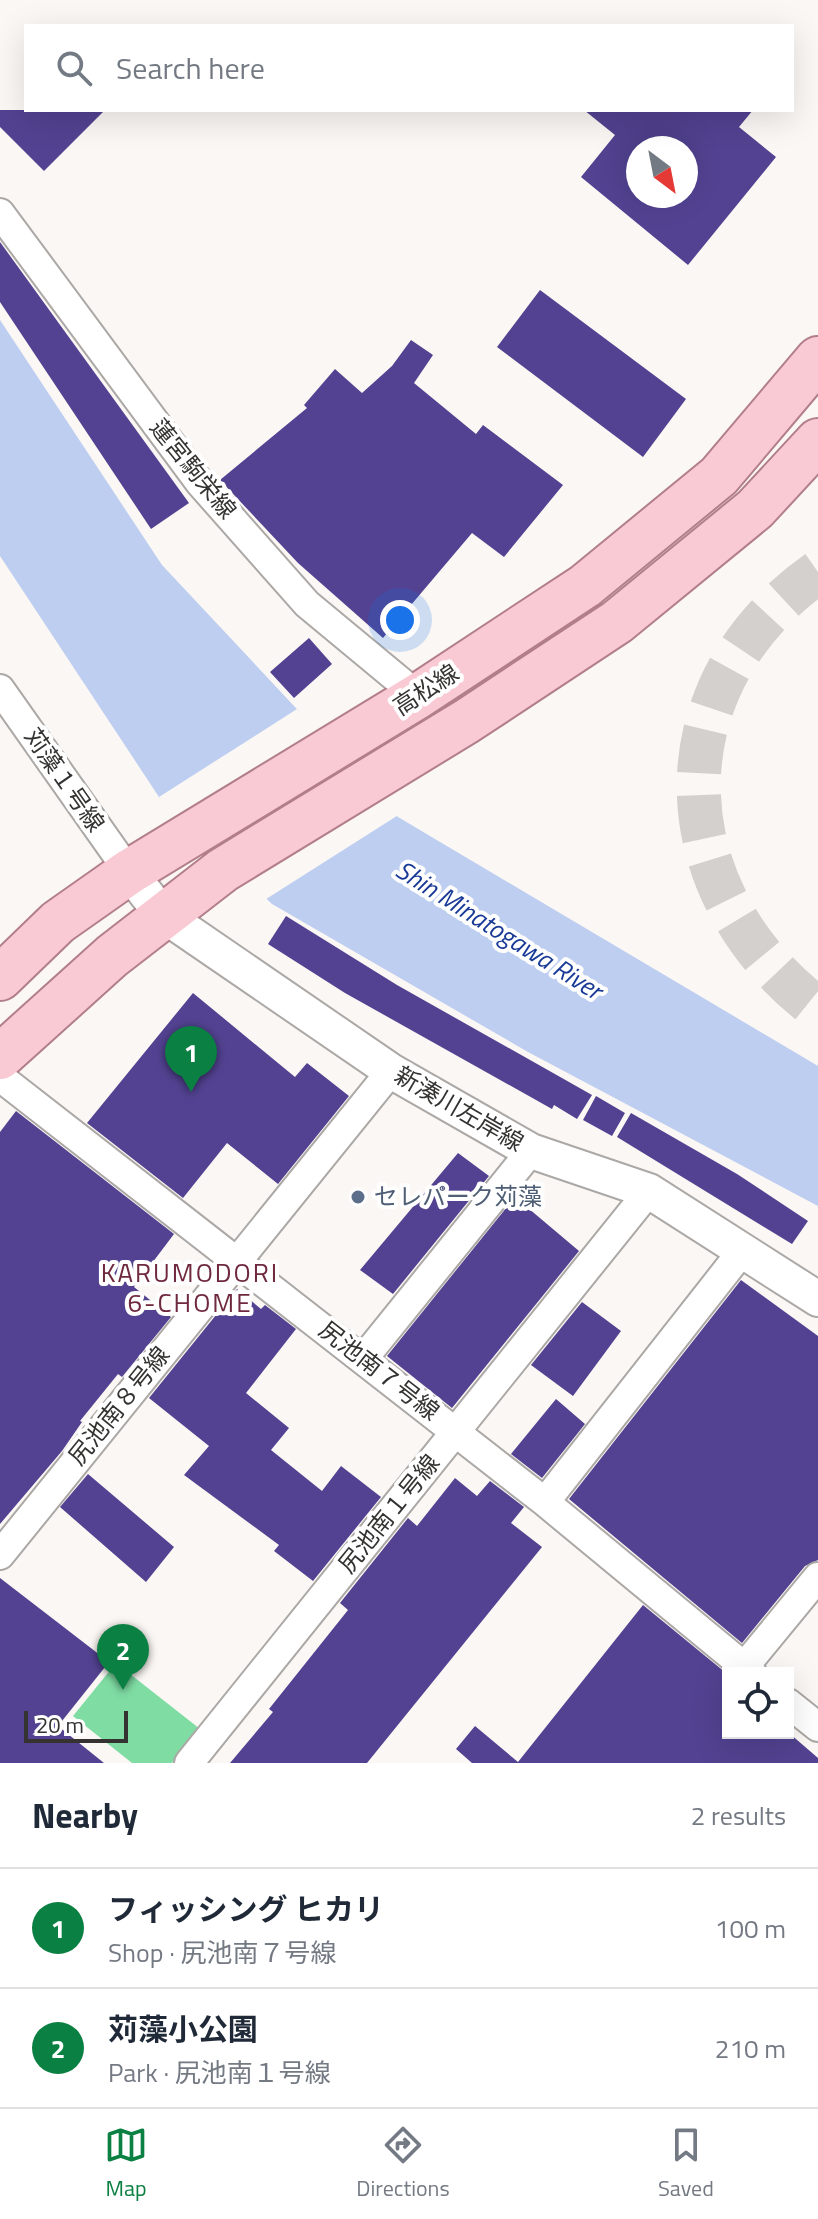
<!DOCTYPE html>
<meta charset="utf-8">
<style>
body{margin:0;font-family:"Titillium Web","Noto Sans JP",sans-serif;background:#f6f6f7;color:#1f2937}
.controls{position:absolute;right:24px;bottom:24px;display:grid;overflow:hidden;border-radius:0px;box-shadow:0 8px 32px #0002}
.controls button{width:72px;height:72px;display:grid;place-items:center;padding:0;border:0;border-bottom:2px solid #e0e1e3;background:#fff;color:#1f2937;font:40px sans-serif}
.compass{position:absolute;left:626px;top:136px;width:72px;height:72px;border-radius:50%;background:#fff;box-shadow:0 8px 32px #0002;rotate:148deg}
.scale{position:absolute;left:24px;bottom:20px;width:104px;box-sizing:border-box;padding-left:8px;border:4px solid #343332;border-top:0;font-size:22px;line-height:28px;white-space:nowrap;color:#343332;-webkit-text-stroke:6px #fff;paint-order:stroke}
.you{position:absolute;left:400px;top:620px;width:28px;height:28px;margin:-20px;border:6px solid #fff;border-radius:50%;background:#1a73e8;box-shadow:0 0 0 12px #1a73e833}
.badge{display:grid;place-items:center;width:52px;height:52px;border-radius:50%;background:#0b8043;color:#fff;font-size:26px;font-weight:700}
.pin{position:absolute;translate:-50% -66px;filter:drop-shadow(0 2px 4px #0008)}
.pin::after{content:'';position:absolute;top:42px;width:28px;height:24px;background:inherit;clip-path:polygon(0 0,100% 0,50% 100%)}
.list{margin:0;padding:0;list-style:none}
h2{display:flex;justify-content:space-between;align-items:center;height:104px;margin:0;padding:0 32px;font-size:34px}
h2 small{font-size:26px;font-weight:400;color:#747a83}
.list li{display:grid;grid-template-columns:52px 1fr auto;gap:24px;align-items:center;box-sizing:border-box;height:120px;padding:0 32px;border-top:2px solid #e0e1e3}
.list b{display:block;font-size:30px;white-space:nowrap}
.list p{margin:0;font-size:26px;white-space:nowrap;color:#747a83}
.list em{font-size:26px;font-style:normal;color:#747a83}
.icon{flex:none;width:44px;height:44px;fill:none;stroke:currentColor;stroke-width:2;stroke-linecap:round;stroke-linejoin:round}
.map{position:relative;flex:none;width:818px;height:1763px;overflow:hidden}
.search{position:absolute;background:#fff;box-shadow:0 8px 32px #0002;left:24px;right:24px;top:24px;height:88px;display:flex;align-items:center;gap:20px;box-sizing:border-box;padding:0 28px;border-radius:0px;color:#747a83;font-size:30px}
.sheet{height:344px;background:#fff}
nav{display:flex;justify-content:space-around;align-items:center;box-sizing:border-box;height:112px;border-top:2px solid #e0e1e3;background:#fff;font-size:22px;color:#747a83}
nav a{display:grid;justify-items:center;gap:4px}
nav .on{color:#0b8043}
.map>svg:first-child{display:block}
.green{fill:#7fdca3}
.water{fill:#becef0}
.pier{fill:#fbf7f4}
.building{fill:#524291;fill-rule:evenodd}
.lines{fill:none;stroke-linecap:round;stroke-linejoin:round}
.motorway-tunnel{stroke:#d3d0cd;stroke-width:44;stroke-dasharray:44 22;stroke-linecap:butt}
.minor-casing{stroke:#aba8a5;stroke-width:32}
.tertiary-casing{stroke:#aba8a5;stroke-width:38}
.primary-casing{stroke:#b17e89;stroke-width:48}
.minor{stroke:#fff;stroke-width:28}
.tertiary{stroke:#fff;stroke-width:34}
.primary{stroke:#f9cad4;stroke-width:44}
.service-dot{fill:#5c6f8a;stroke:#fff;stroke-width:3}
.labels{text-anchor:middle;stroke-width:8;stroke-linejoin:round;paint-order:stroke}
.street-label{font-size:24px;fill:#343332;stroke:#fff}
.service-label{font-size:24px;fill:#4e5e75;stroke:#fff;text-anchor:start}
.water-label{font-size:26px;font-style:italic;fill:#183a96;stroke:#fff}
.neighbourhood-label{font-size:26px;letter-spacing:2px;fill:#6f293e;stroke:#fff}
</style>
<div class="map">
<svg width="818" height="1763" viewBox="0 0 818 1763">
<rect width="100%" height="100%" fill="#fbf7f4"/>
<path class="green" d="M116,1663L200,1729L172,1763H132L73,1716Z"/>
<path class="water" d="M0,320L162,565L398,817L818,1066V1206L528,1052L272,904L159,797L0,556Z"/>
<path class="pier" d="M297,709L400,814L263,901L187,828L159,797Z"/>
<path class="building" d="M0,110H105L44,171L0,127Z
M584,110H753L739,127L776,157L688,265L581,177L615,135ZM638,148H686V196H638Z
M0,242L189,503L151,529L0,302Z
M540,290L686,399L643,457L497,347Z
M411,340L433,355L414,383L476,434L483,425L563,485L504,557L472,533L383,638L298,563L220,480L307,408L304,405L335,369L362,393L392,366Z
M309,638L332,664L294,698L270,672Z
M286,916L397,985L592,1095L577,1119L554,1105L552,1109L345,993L268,944Z
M193,993L295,1077L307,1063L349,1096L278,1184L227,1143L183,1198L87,1123Z
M596,1096L625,1113L612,1136L583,1120Z
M16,1111L174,1234L134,1287L171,1317L122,1377L118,1374L80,1421L82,1422L62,1451L0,1524V1132Z
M631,1113L737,1174L808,1221L792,1244L617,1137Z
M458,1153L489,1176L393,1294L360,1270Z
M515,1197L579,1251L452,1408L387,1356Z
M741,1280L818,1336V1560L805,1566L742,1643L569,1499Z
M237,1289L261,1309L265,1305L296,1329L246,1393L289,1428L271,1450L322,1491L341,1466L381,1497L313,1581L274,1551L279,1545L184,1475L209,1446L149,1398Z
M582,1302L621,1331L573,1396L531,1365Z
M556,1399L585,1424L542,1478L511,1454Z
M88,1474L174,1547L146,1582L60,1507Z
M455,1478L477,1496L490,1481L524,1507L511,1523L542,1547L367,1763H230L273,1712L269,1709L348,1610L340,1603L408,1518L417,1526Z
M0,1578L109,1662L58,1726L104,1763H0Z
M643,1605L726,1673L728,1733H789L818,1758V1763H472L456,1749L475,1726L518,1762Z"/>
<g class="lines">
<path class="motorway-tunnel" d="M818,572C655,686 663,892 818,1009"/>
<g class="minor-casing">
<path id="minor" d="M0,213L200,483L307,604L418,696
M0,689L129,872
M0,1077L545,1502L752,1673
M363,1359L531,1151
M545,1502L743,1250
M0,1555L391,1071
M744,1667L818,1577
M788,1703L818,1727
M189,1763L649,1191"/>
</g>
<g class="tertiary-casing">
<path id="tertiary" d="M129,872L162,914L391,1071L531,1151L649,1191L818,1299"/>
</g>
<g class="primary-casing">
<path id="primary" d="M0,978L58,922L129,872L418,696L585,586L719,476L818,359
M0,1057L112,956L223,870L467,721L617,622L755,509L818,441"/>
</g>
<use href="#minor" class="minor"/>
<use href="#tertiary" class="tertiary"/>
<use href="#primary" class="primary"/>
</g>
<circle class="service-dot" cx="358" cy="1197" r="8"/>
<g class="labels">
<g class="street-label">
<text transform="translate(193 469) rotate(51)" y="8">蓮宮駒栄線</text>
<text transform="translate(426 690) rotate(-33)" y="8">高松線</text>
<text transform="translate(64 780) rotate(55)" y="8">苅藻１号線</text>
<text transform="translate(459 1109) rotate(30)" y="8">新湊川左岸線</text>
<text transform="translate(379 1371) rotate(38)" y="8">尻池南７号線</text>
<text transform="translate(119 1406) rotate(-51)" y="8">尻池南８号線</text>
<text transform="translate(389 1514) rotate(-51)" y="8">尻池南１号線</text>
</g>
<g class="service-label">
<text x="374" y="1205">セレパーク苅藻</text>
</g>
<g class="water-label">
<text transform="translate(499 930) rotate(32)" y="9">Shin Minatogawa River</text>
</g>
<g class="neighbourhood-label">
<text x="190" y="1282">KARUMODORI<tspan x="190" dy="30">6-CHOME</tspan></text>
</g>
</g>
</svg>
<div class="controls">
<button><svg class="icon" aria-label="locate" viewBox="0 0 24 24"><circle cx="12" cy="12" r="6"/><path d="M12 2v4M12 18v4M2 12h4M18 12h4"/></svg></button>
</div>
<svg class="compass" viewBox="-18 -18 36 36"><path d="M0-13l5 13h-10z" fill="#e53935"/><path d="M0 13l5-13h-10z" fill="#747a83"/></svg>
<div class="scale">20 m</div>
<div class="you"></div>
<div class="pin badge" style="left:191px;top:1092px">1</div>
<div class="pin badge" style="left:123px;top:1690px">2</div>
<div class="search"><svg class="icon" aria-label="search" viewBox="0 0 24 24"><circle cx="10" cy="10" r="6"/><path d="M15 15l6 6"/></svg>Search here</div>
</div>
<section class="sheet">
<h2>Nearby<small>2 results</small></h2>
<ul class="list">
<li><span class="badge">1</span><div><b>フィッシング ヒカリ</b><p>Shop · 尻池南７号線</p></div><em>100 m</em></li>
<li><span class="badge">2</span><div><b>苅藻小公園</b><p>Park · 尻池南１号線</p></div><em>210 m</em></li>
</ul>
</section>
<nav>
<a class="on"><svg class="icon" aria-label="map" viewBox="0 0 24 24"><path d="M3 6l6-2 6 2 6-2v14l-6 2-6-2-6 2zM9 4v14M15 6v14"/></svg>Map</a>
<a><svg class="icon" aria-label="directions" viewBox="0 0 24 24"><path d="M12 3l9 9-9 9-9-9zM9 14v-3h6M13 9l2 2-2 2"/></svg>Directions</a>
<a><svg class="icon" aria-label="saved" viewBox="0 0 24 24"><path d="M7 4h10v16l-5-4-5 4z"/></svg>Saved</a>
</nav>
